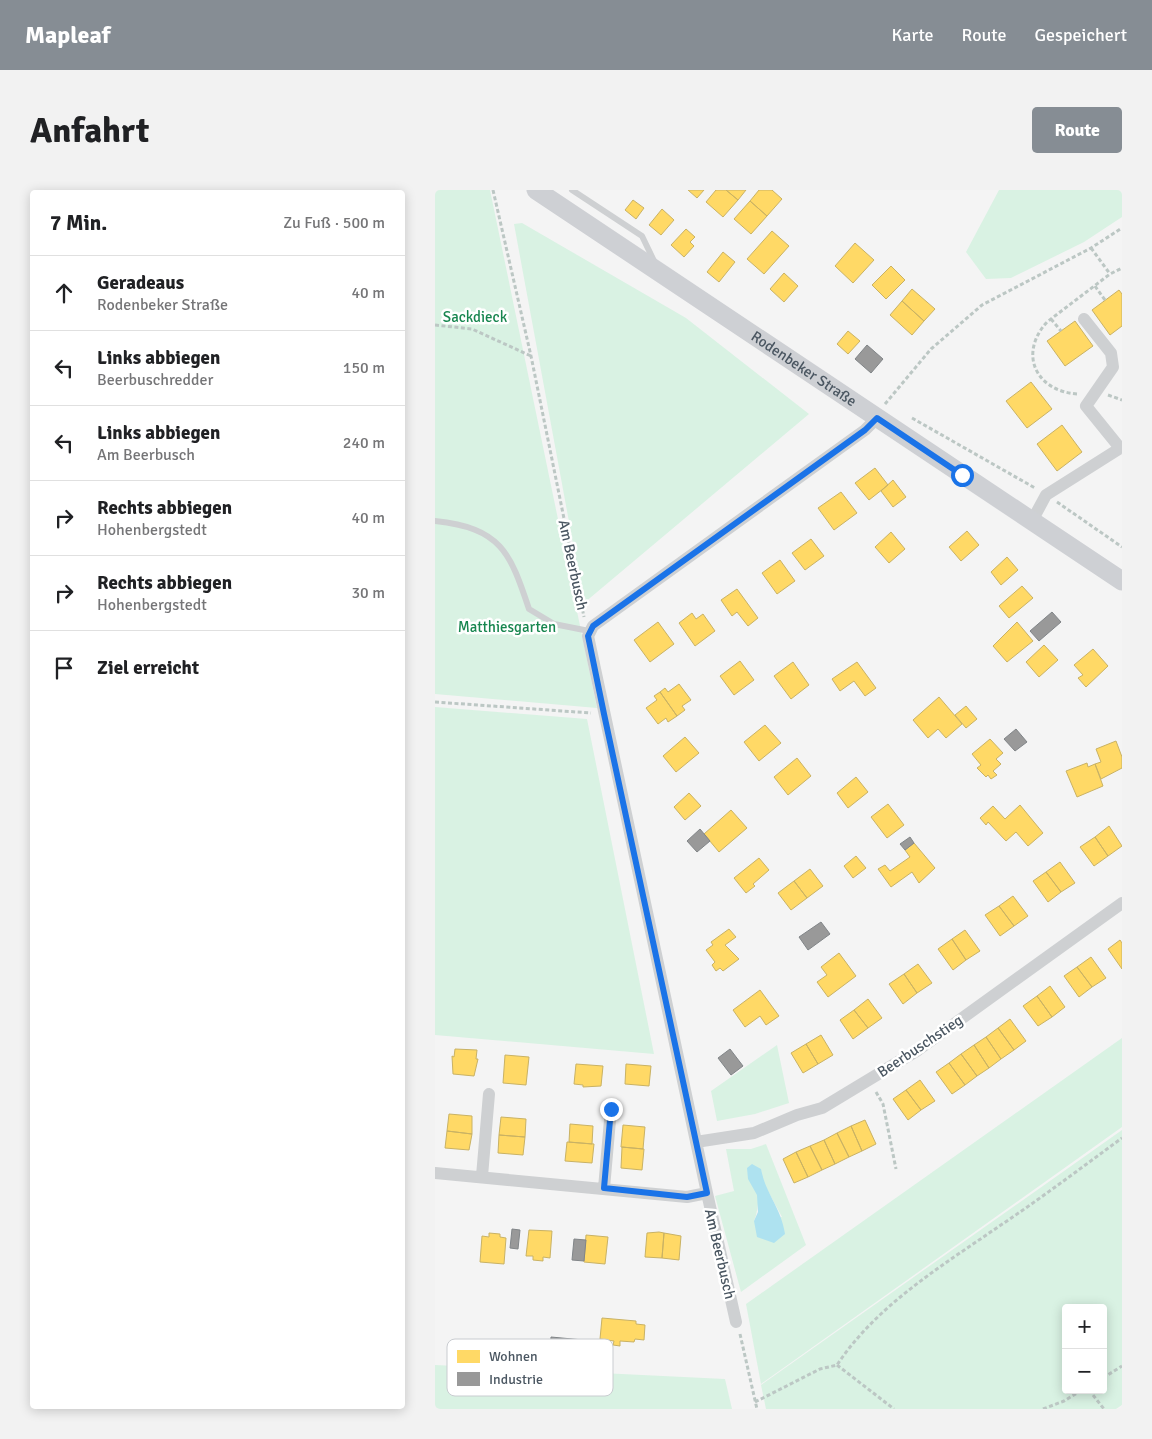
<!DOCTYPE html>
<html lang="de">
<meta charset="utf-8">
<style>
body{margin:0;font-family:Signika,sans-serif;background:#f2f2f2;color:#202124}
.controls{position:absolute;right:15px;bottom:15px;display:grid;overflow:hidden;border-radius:5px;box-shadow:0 2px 12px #0003}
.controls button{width:45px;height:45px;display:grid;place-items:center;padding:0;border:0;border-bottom:1px solid #e0e0e0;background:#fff;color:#202124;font:25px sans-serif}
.stop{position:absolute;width:15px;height:15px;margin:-11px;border:4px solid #1a73e8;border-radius:50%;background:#fff}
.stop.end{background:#1a73e8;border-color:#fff;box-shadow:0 1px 5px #0008}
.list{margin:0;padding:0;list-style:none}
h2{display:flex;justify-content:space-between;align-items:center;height:65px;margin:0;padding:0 20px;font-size:21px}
h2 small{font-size:16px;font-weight:400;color:#757577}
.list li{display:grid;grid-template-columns:32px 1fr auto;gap:15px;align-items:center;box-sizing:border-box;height:75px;padding:0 20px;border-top:1px solid #e0e0e0}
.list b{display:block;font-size:19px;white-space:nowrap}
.list p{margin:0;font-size:16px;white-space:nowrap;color:#757577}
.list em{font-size:16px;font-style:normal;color:#757577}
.icon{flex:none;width:28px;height:28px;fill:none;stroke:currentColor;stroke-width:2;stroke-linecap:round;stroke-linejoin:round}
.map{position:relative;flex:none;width:687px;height:1219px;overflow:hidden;border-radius:5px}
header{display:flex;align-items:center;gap:30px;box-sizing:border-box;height:70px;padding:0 25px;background:#868d94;color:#fff}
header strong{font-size:24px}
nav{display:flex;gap:28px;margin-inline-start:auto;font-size:18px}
.intro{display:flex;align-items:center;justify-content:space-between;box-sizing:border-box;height:120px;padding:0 30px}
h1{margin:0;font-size:35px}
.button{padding:12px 22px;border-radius:5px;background:#868d94;color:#fff;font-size:18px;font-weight:700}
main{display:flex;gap:30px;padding:0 30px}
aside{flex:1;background:#fff;border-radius:5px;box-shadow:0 2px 12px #0003}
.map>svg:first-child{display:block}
.green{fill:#d9f2e3;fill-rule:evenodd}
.water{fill:#aee2f0}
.homes{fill:#ffd966;stroke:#c9b264}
.industry{fill:#999;stroke:#818588}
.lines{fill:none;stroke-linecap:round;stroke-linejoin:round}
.path{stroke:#bcc7c4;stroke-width:3;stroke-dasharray:4 2.5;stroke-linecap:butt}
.lane{stroke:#ced0d2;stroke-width:6}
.street{stroke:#ced0d2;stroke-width:12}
.secondary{stroke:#ced0d4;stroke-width:19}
.route{stroke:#1a73e8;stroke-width:6}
.labels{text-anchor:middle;stroke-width:5;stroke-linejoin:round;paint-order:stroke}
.park-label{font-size:15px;fill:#17864f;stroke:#fff}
.street-label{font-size:15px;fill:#4a5661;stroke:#fff}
.key{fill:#fff;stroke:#c9ccd0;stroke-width:1}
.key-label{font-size:14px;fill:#4a5661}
</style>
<header>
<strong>Mapleaf</strong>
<nav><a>Karte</a><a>Route</a><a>Gespeichert</a></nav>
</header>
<div class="intro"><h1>Anfahrt</h1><a class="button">Route</a></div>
<main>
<aside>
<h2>7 Min.<small>Zu Fuß · 500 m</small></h2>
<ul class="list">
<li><svg class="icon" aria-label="ahead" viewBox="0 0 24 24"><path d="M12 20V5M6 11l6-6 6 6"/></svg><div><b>Geradeaus</b><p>Rodenbeker Straße</p></div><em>40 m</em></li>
<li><svg class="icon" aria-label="left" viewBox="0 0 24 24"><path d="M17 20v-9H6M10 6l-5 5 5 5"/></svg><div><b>Links abbiegen</b><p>Beerbuschredder</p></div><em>150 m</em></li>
<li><svg class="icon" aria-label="left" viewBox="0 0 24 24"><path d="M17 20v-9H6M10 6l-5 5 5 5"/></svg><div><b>Links abbiegen</b><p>Am Beerbusch</p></div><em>240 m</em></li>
<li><svg class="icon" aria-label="right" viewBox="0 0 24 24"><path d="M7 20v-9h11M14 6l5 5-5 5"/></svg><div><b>Rechts abbiegen</b><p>Hohenbergstedt</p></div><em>40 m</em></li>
<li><svg class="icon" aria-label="right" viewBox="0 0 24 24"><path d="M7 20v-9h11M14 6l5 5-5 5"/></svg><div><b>Rechts abbiegen</b><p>Hohenbergstedt</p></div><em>30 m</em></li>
<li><svg class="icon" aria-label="arrive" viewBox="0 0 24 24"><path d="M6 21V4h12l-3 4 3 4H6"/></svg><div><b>Ziel erreicht</b></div></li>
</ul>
</aside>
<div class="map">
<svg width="687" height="1219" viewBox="0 0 687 1219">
<rect width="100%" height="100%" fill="#f4f4f4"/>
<path class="green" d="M0,0H55L162,518L0,504Z
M564,0H687V27L649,52L576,88L551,89L531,62Z
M87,33L251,128L374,224L149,413L79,34Z
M0,517L152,529L219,864L0,845Z
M687,848V937L326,1194L311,1114Z
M342,855L354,913L320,924L282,931L276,901Z
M687,940V1215L681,1219H331L326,1195ZM631,1118H668V1200H631Z
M331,954L371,1055L306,1102L280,1006L299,1001L291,959H316ZM326,980L328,992L347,1027L319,1031C325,1018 323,995 326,980Z
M0,1175L290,1189L297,1219H0Z"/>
<path class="water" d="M317,974L326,979C331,1005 346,1017 350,1044L339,1053L322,1047L319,1031L323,1022L322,1005L313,989L312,978Z"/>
<path class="homes" d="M253,0H269L262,8Z
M281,0H291L303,10L288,27L271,12Z
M291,0H311L303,10Z
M324,0H337L347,9L332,26L315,11Z
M198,10L209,18L201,29L190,20Z
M315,11L332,26L316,44L299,29Z
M227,19L239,30L226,45L214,35Z
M251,39L260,47L255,52L259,56L249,67L236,55Z
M337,41L354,56L329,84L312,69Z
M420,53L439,70L418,93L400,76Z
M288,62L300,72L284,92L272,82Z
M456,76L470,90L451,109L437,95Z
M349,83L363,96L349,112L335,99Z
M477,99L500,119L489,131L467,111Z
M684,100L687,104V136L675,145L657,120Z
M467,111L489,131L477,145L455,125Z
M640,131L658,156L630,176L612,151Z
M413,141L425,151L413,164L402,154Z
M596,192L617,219L592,238L571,211Z
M627,235L647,262L622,281L602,254Z
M440,278L453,295L434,310L420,293Z
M458,290L471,307L458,317L446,301Z
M406,302L422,323L399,340L383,318Z
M532,341L544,355L526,371L514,357Z
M456,342L470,359L454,373L440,357Z
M376,349L389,366L370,380L357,363Z
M572,367L583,380L566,395L556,382Z
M345,370L360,391L342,404L327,383Z
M587,396L598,408L574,428L564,416Z
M302,399L323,428L313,436L302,422L297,426L286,410Z
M257,423L261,429L268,424L280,441L260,456L244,433Z
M223,432L239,454L215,472L199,450Z
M582,432L598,451L572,472L558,456Z
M609,455L623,470L604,487L591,472Z
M658,459L673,476L651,497L643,488L648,485L639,475Z
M305,471L319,490L299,505L285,486Z
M358,472L374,495L356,509L339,486Z
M422,472L441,498L430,506L419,491L405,501L397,489Z
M244,494L256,510L247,516L250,520L242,526L225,502L230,498L233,502Z
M225,502L242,526L233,532L231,528L223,534L211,518L222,510L219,506Z
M504,507L527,534L511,548L503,539L493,548L478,530Z
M531,516L542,529L531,538L520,525Z
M330,535L346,553L324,571L309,552Z
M250,547L264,563L241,582L228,566Z
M555,549L568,563L561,569L566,574L558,581L562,585L556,589L553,585L551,587L542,578L546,575L537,564Z
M681,551L687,567V578L666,589L660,574L666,572L661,559Z
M362,568L376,586L353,605L339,587Z
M652,573L653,577L660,574L668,596L642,607L631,581Z
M421,587L433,602L413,618L402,603Z
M254,603L266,616L250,630L239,617Z
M453,614L469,635L452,648L436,627Z
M585,615L608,643L593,656L581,642L571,651L553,632L551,635L545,628L558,616L570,629Z
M296,620L312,638L284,662L269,644Z
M674,636L687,656L673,666L660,647Z
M660,647L673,666L659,676L645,657Z
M479,653L500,678L484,693L477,682L456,697L443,679L450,675L455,681L475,667L470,660Z
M421,666L431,678L418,688L409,676Z
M324,668L334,680L318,694L320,696L311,703L299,688Z
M625,672L640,693L626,702L611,682Z
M375,679L388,696L372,708L359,691Z
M611,682L626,702L613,712L598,691Z
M359,691L372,708L356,720L343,703Z
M578,706L593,726L579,736L564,716Z
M564,716L579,736L565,746L550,725Z
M294,739L301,747L290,755L304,769L288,781L285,778L281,781L277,775L280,772L271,760L278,755L276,752Z
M530,740L545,761L531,770L517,749Z
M517,749L531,770L518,780L503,759Z
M685,750L687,753V779L673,759Z
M404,763L421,786L393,807L382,792L392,785L386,777Z
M656,767L671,788L657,797L642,777Z
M483,774L497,793L482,803L469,784Z
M642,777L657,797L644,807L629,786Z
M469,784L482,803L468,814L454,794Z
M615,796L630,817L617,827L602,806Z
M325,800L344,826L331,835L325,826L310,837L298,820Z
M602,806L617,827L603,836L588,816Z
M433,809L447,828L433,838L419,820Z
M419,820L433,838L418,849L405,830Z
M575,829L591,851L579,860L563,838Z
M563,838L579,860L566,869L551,847Z
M386,845L398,865L383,874L371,854Z
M551,847L566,869L554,878L539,855Z
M371,854L383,874L368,883L356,863Z
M539,855L554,878L542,886L526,864Z
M20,859L42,860L41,869H43L39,886L18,884L17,866L19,867Z
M526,864L542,886L530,895L514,873Z
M70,865L94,867L91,895L68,893Z
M514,873L530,895L517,904L501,882Z
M141,874L168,876L166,896L148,897V895L139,894Z
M191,874L216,876L214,896L190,894Z
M485,890L500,911L486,920L471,900Z
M471,900L486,920L473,930L458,909Z
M14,924L37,926V944L12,941Z
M66,927L91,929L90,947L64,945Z
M430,930L441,954L427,961L416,936Z
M135,934L158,936L157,954L134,952Z
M188,935L210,937L208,959L186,957Z
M416,936L427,961L414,967L402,943Z
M12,941L37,944L34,960L10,958Z
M402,943L414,967L400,974L389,950Z
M64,945L90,947L88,965L63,963Z
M389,950L400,974L387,980L375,956Z
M132,952L159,954L157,973L130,971Z
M375,956L387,980L373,987L361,962Z
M187,957L209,959L207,980L186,978Z
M361,962L373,987L359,993L348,969Z
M94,1040L117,1041L115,1068L108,1067V1071L98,1070V1066H91Z
M224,1042L229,1043L227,1068L210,1067L212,1043Z
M54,1043L65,1044V1047L71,1048L69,1074L45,1072L47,1046L54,1047Z
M229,1043L246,1046L244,1070L227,1068Z
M151,1045L173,1047L170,1074L149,1072Z
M167,1128L201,1131V1134L210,1135L209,1150L200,1149L199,1152L185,1151V1156L178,1155L179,1151L165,1149Z"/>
<path class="industry" d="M432,155L448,169L436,183L420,169Z
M617,422L626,432L604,451L595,441Z
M581,539L592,552L580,561L569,549Z
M265,639L275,651L262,662L252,651Z
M475,647L479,653L470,660L465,654Z
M386,732L395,744L373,760L364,747Z
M295,859L308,876L296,885L283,868Z
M77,1039L85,1040L83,1059L75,1058Z
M139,1049L151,1050L149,1071L137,1070Z
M116,1147L159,1151L157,1166L115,1162Z"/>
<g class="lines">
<path class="path" d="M58,0L96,166L149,427
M656,58L675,84
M660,96L670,110
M616,129L626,141
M0,135L37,139L96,166
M642,204C601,201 583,164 612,132L675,84L687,78
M673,205L687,210
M450,214L496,159L547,115L656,58L687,38
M477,228L600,298
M622,312L687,357
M0,512L156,523
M441,902L448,914L461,979
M305,1144L322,1219
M402,1175L459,1219
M668,1188L687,1176
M654,1200L669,1219
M320,1212L385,1179L402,1175C441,1116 505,1077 563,1037C605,1009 646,978 687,948
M608,1219L629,1211L647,1200"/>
<path class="lane" d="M137,0L207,46L220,73
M0,331C66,338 75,362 94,419L119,434L154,441"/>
<path class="street" d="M649,129L676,163L678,177L651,216L685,258
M597,331L611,305L687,257
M261,952L319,943L362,925L387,918L483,860L687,713
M0,983L252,1007L272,1003
M47,986L54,904
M169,998L176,919
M301,1132L272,1003L153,446L158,436L430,240L442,228"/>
<path class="secondary" id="s1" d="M101,0L687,391"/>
</g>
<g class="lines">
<path class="route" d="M176,919L169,998L252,1007L272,1003L169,524L153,446L158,436L430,240L442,228L527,285"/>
</g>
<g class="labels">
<g class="park-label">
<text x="40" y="132">Sackdieck</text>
<text x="72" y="442">Matthiesgarten</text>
</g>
<g class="street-label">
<text dy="5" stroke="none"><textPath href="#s1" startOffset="322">Rodenbeker Straße</textPath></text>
<text transform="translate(138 375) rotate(78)" y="5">Am Beerbusch</text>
<text transform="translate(485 856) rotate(-34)" y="5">Beerbuschstieg</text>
<text transform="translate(285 1064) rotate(77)" y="5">Am Beerbusch</text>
</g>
</g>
<rect x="12" y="1149" width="166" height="57" rx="8" class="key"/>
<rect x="22" y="1160" width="23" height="13" fill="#ffd966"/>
<rect x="22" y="1182" width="23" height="14" fill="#999"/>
<g class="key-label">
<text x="54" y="1171">Wohnen</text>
<text x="54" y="1194">Industrie</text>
</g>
</svg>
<div class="controls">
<button>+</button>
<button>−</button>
</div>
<div class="stop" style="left:527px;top:285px"></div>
<div class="stop end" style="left:176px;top:919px"></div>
</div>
</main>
